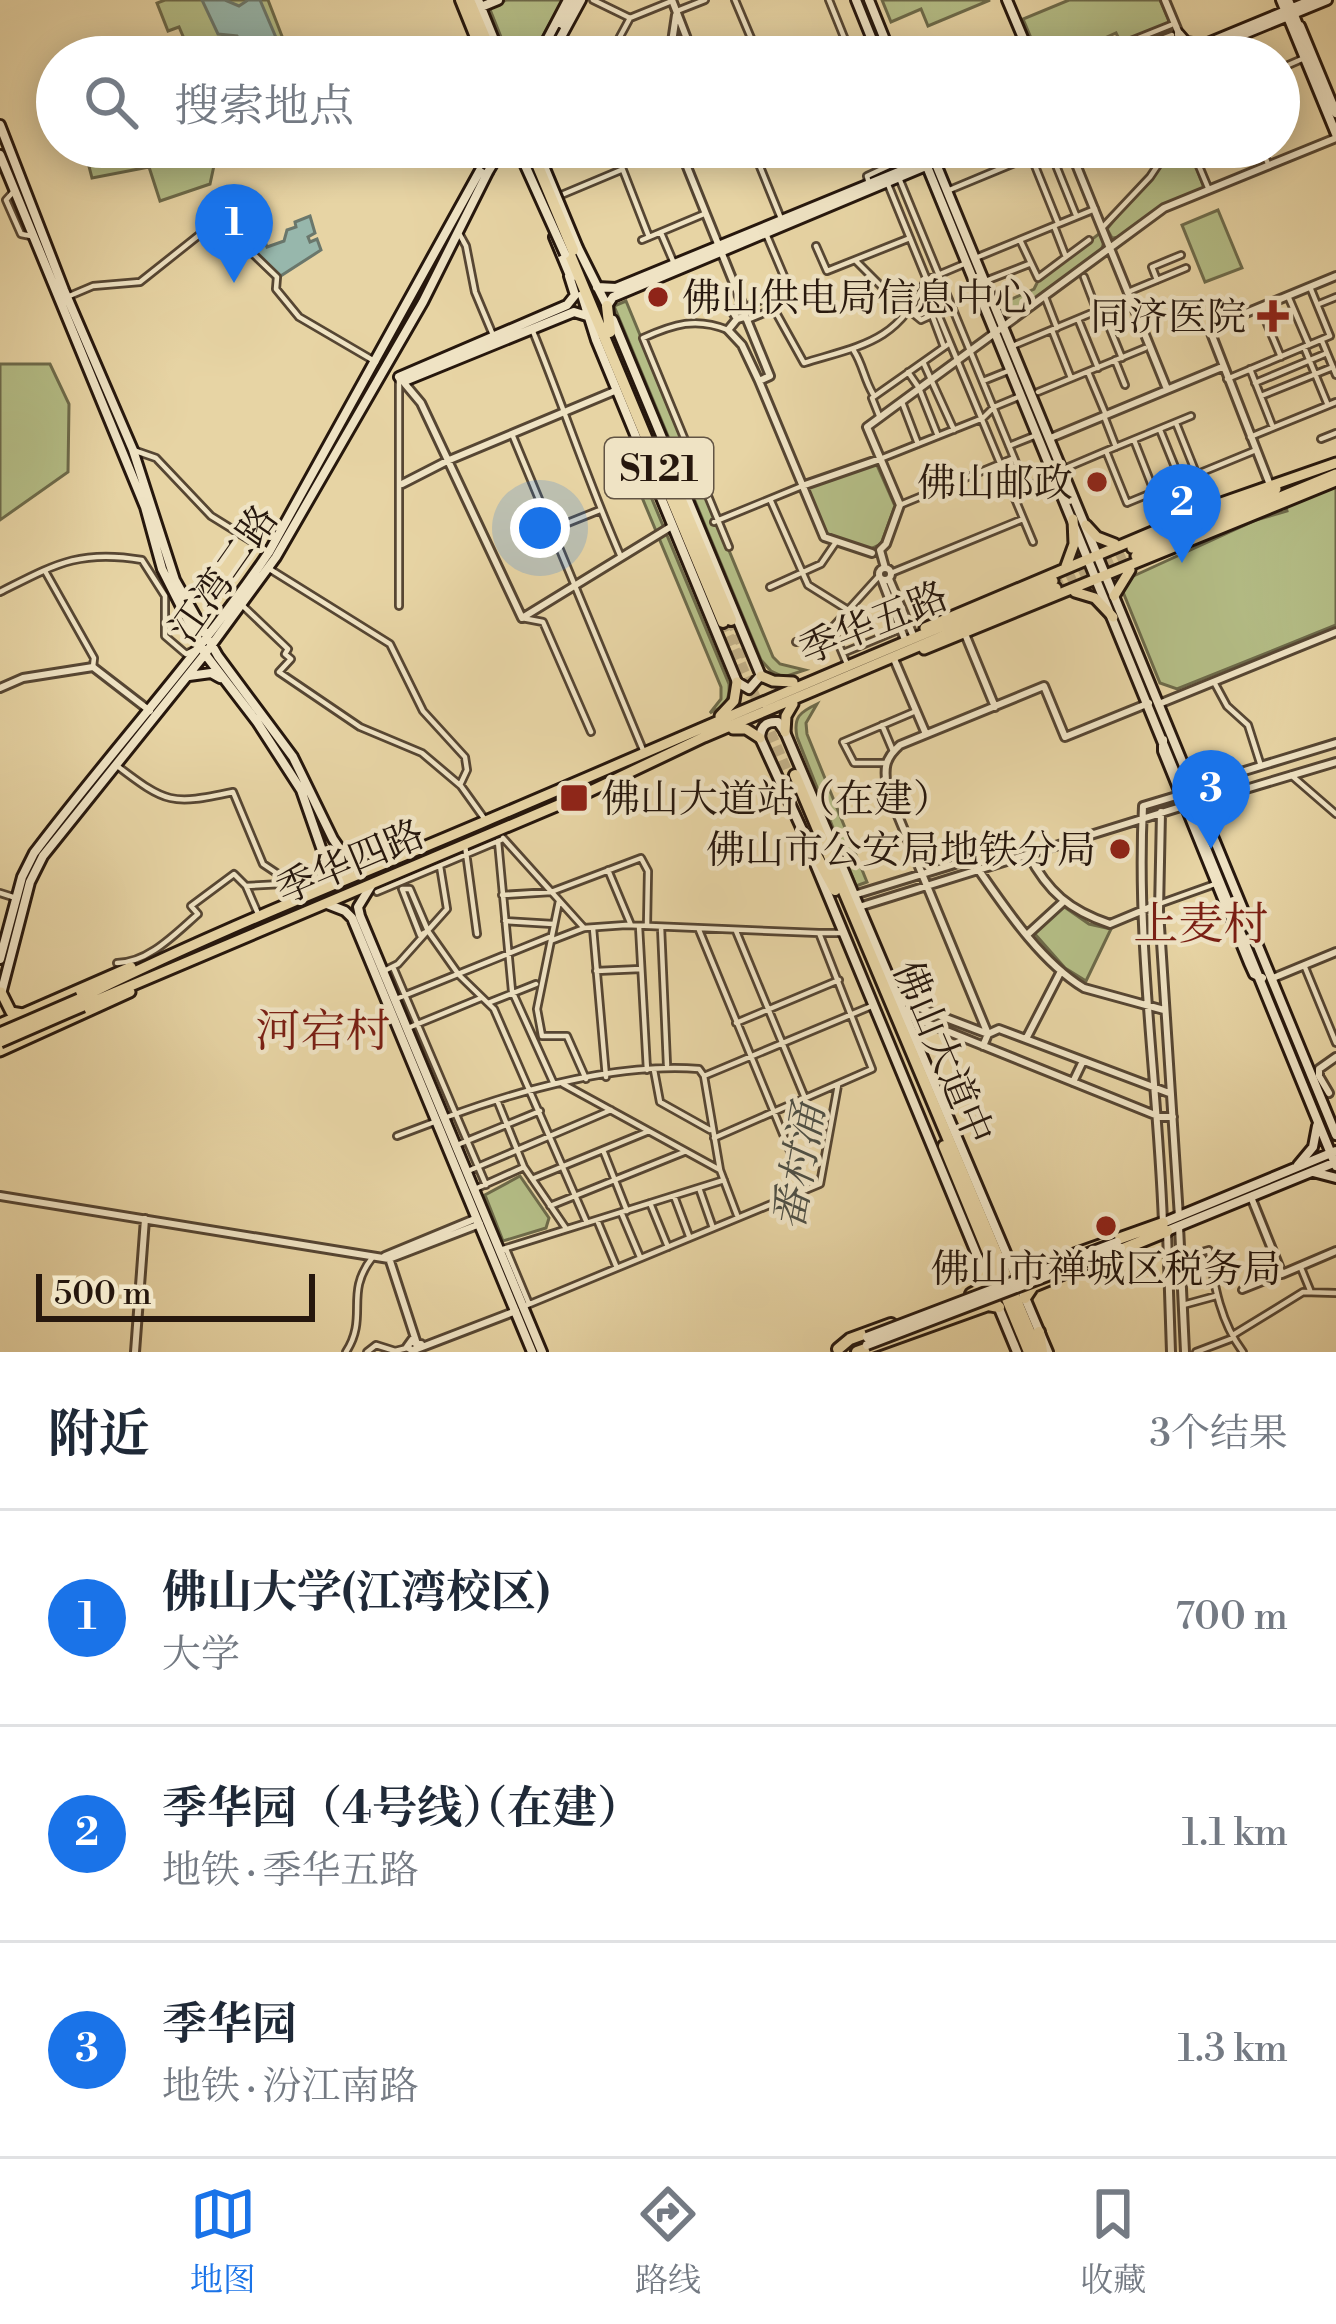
<!DOCTYPE html>
<html lang="zh">
<meta charset="utf-8">
<style>
body{margin:0;font-family:"Libre Bodoni","Noto Serif SC",serif;background:#f2f2f3;color:#1f2937}
.scale{position:absolute;left:36px;bottom:30px;width:279px;box-sizing:border-box;padding-left:12px;border:6px solid #26170d;border-top:0;font-size:33px;line-height:42px;white-space:nowrap;color:#26170d;-webkit-text-stroke:9px #efe3c4;paint-order:stroke}
.you{position:absolute;left:540px;top:528px;width:42px;height:42px;margin:-30px;border:9px solid #fff;border-radius:50%;background:#1a73e8;box-shadow:0 0 0 18px #1a73e833}
.badge{display:grid;place-items:center;width:78px;height:78px;border-radius:50%;background:#1a73e8;color:#fff;font-size:39px;font-weight:700}
.pin{position:absolute;translate:-50% -99px;filter:drop-shadow(0 3px 6px #0008)}
.pin::after{content:'';position:absolute;top:63px;width:42px;height:36px;background:inherit;clip-path:polygon(0 0,100% 0,50% 100%)}
.list{margin:0;padding:0;list-style:none}
h2{display:flex;justify-content:space-between;align-items:center;height:156px;margin:0;padding:0 48px;font-size:51px}
h2 small{font-size:39px;font-weight:400;color:#747a83}
.list li{display:grid;grid-template-columns:78px 1fr auto;gap:36px;align-items:center;box-sizing:border-box;height:216px;padding:0 48px;border-top:3px solid #e0e1e3}
.list b{display:block;font-size:45px;white-space:nowrap}
.list p{margin:0;font-size:39px;white-space:nowrap;color:#747a83}
.list em{font-size:39px;font-style:normal;color:#747a83}
.icon{flex:none;width:66px;height:66px;fill:none;stroke:currentColor;stroke-width:2;stroke-linecap:round;stroke-linejoin:round}
.map{position:relative;flex:none;width:1336px;height:1352px;overflow:hidden}
.search{position:absolute;background:#fff;box-shadow:0 6px 30px #0003;left:36px;right:36px;top:36px;height:132px;display:flex;align-items:center;gap:30px;box-sizing:border-box;padding:0 42px;border-radius:66px;color:#747a83;font-size:45px}
.sheet{height:804px;background:#fff}
nav{display:flex;justify-content:space-around;align-items:center;box-sizing:border-box;height:168px;border-top:3px solid #e0e1e3;background:#fff;font-size:33px;color:#747a83}
nav a{display:grid;justify-items:center;gap:6px}
nav .on{color:#1a73e8}
.map>svg:first-child{display:block}
.green{fill:#b4bd86;stroke:#6d6a4a;stroke-width:3}
.water{fill:#97b7ac;stroke:#6a776c;stroke-width:3}
.lines{fill:none;stroke-linecap:round;stroke-linejoin:round}
.primary-tunnel{stroke:#c0ae86;stroke-width:9;stroke-dasharray:9 4.5;stroke-linecap:butt}
.trunk-tunnel{stroke:#c0ae86;stroke-width:10;stroke-dasharray:10 5;stroke-linecap:butt}
.minor-casing{stroke:#564633;stroke-width:10}
.tertiary-casing{stroke:#564633;stroke-width:12}
.secondary-casing{stroke:#26170d;stroke-width:14}
.primary-casing{stroke:#26170d;stroke-width:15}
.trunk-casing{stroke:#26170d;stroke-width:16}
.minor{stroke:#efe3c4;stroke-width:4.5}
.tertiary{stroke:#efe3c4;stroke-width:6}
.secondary{stroke:#efe3c4;stroke-width:8}
.primary{stroke:#e7d4a4;stroke-width:9}
.trunk{stroke:#e7d4a4;stroke-width:10}
.secondary-bridge-casing{stroke:#26170d;stroke-width:14;stroke-linecap:butt}
.primary-bridge-casing{stroke:#26170d;stroke-width:15;stroke-linecap:butt}
.trunk-bridge-casing{stroke:#26170d;stroke-width:16;stroke-linecap:butt}
.secondary-bridge{stroke:#efe3c4;stroke-width:8}
.primary-bridge{stroke:#e7d4a4;stroke-width:9}
.trunk-bridge{stroke:#e7d4a4;stroke-width:10}
.poi-dot{fill:#8f2418;stroke:#efe3c4;stroke-width:4.5}
.labels{text-anchor:middle;stroke-width:9;stroke-linejoin:round;paint-order:stroke}
.shield{fill:#efe3c4;stroke:#625444;stroke-width:3}
.shield-label{font-size:36px;font-weight:bold;fill:#26170d}
.poi-label{font-size:39px;fill:#26170d;stroke:#efe3c4;text-anchor:end}
.street-label{font-size:39px;fill:#26170d;stroke:#efe3c4}
.water-label{font-size:42px;font-style:italic;fill:#4e4f45;stroke:#efe3c4}
.quarter-label{font-size:45px;fill:#7a1f14;stroke:#efe3c4}
</style>
<div class="map">
<svg width="1336" height="1352" viewBox="0 0 1336 1352">
<rect width="100%" height="100%" fill="#e7d4a4"/>
<filter id="stains"><feTurbulence type="fractalNoise" baseFrequency=".00167" numOctaves="4"/><feColorMatrix values="0 0 0 0 .2 0 0 0 0 .09 0 0 0 0 .02 0 0 0 .5 -.17"/></filter>
<radialGradient id="worn" r=".72"><stop offset=".6" stop-color="#630" stop-opacity="0"/><stop offset="1" stop-color="#630" stop-opacity=".3"/></radialGradient>
<path class="green" d="M165,0H268L290,57H241L221,49L192,57L179,27L168,31L157,3Z
M506,0H563L531,57H509L489,7Z
M882,0H990L928,26L921,9L891,22Z
M1069,0H1160L1170,23L1121,43L1116,33L1096,42L1100,52L1087,57H1039L1023,19Z
M84,147H218L210,184L160,201L149,167L92,178Z
M1171,147H1189L1204,188L1162,205L1122,237L1112,238L1107,229Z
M1218,210L1242,268L1205,282L1182,225Z
M1100,233L1104,242L1101,251L1012,317L1007,315L1003,303L1034,289L1038,281Z
M626,301L773,657L780,664L805,670L784,677L771,671L761,660L614,306Z
M0,364H50L69,404L68,472L0,520Z
M634,456L729,684C730,701 725,706 710,713L721,699V687L626,459Z
M876,463L895,506L881,544L868,550L826,533L807,488Z
M1336,486V625L1177,689L1160,683L1123,592L1127,579L1256,520L1287,511L1286,507Z
M817,704L806,723L807,734L867,882L856,886L797,737C793,717 800,712 817,704Z
M1063,906L1089,924L1111,929L1086,981L1065,968L1034,933Z
M520,1176L549,1218L546,1228L503,1241L485,1195Z"/>
<path class="water" d="M202,0H225L239,6L248,0H260L277,40L249,57L237,36L218,34Z
M310,216L315,233L308,237L310,242L317,239L321,250L279,277L250,248L263,236L267,247L284,241L287,230L296,227L295,222Z"/>
<g class="lines">
<path class="primary-tunnel" d="M1053,581L1132,548
M1056,588L1136,556"/>
<path class="trunk-tunnel" d="M731,620L748,661
M723,622L790,777"/>
<g class="minor-casing">
<path id="minor" d="M593,0L630,18
M735,0L759,57
M829,0L852,57
M677,11L705,0
M1228,44L1234,57
M1135,49L1172,35
M609,57L630,18L672,1
M1091,57L1171,25
M1279,69L1302,59
M614,147L649,237
M752,147L780,216
M1191,147L1209,190
M1261,147L1269,166
M1049,148L1076,215
M1031,156L1058,223
M619,159L649,147
M899,178L1026,487L1055,475
M868,180L867,176L895,163L889,147
M887,182L927,280
M15,190L6,200L21,234L31,236
M947,191L1053,147
M559,196L621,170
M1102,228L1150,177L1170,147
M661,233L673,261
M460,235L466,246L475,292L493,335
M642,240L704,214
M1020,240L1038,278L1066,257L1054,226
M816,246L827,271L910,238
M978,257L1095,209
M1066,257L1089,240
M857,262L908,313
M1084,277L1097,311
M988,280L1029,264
M1157,280L1152,267L1181,255
M925,283L1033,542
M1128,292L1186,268
M1288,296L1309,345
M67,297L93,286L140,282L218,220L277,277L276,289L299,317L376,362
M1045,297L1057,328
M1319,304L1336,297
M1260,307L1281,357
M743,308L789,288L767,236
M1102,309L1122,358
M910,311L921,320L932,315L944,347
M1078,319L1098,368
M747,320L774,309L804,363C863,345 898,342 926,280L964,264
M532,329C563,405 588,482 621,557
M728,330C696,317 674,324 643,338L729,547
M1052,330L1071,378
M1322,341L1336,375
M1015,345L1130,297
M1304,347L1327,403
M854,351C863,365 864,379 873,394
M1115,360L1125,385
M924,364L954,430
M1250,369L1272,425
M908,372L919,388L938,436
M1088,372L1106,415
M399,377V606
M1227,379L1330,336L1310,287
M983,381L1008,371
M1255,383L1327,353
M1038,392L1145,348
M1261,396L1333,367
M902,402L918,444
M1104,416L1116,447
M1191,416L1106,451L1127,503L1256,450
M880,418L872,398L950,343
M1176,423L1196,473
M1160,430L1194,514
M512,434L643,750
M1250,437L1336,402
M1321,439L1336,433
M1134,440L1154,491
M1009,446L1034,436
M133,450L156,458L211,516L269,552
M880,459L983,418L994,407L1018,397
M1066,468L1106,451
M770,499L808,585L848,610
M900,505L1014,458
M714,522L802,486
M555,528L600,510
M268,568L390,644L423,711L465,757L467,770L460,785
M45,571L94,658L93,667
M891,573L1023,519
M770,587L821,564L836,542
M0,592C54,565 79,549 142,560L165,596V636L186,654L194,650
M242,605L288,649L285,654L291,659L279,672L360,727L422,753L461,786L486,821
M522,618L543,622L591,732
M832,628L847,664
M796,642L832,628L879,576
M843,653L903,628
M1214,682L1227,706L1248,725L1261,766
M882,725L893,751
M886,763H854L843,742L916,711
M116,765C167,804 171,805 233,792L263,864L281,876L293,902
M1291,775L1336,814
M503,838L584,928
M498,841L512,991L554,1084
M465,845L477,934
M608,870L631,925
M246,886L282,884
M377,892L503,839
M0,893L16,898
M502,895L551,892L641,858L648,871L647,926
M559,901L537,1009L542,1036H567L586,1079
M1159,904L1215,884
M505,921L553,924
M639,926L647,1070
M661,927L667,1065
M593,928L606,1077
M699,930L806,1190
M428,931L420,935L402,889H410L428,931L459,975L494,1009L587,1223
M736,931L805,1098
M819,933H843
M553,940L584,928L626,925L819,933L872,1069L714,1138
M117,963C148,963 175,934 198,914L191,906L234,874L246,886L259,916
M1304,965L1336,1043
M393,967L486,1185
M384,971L398,964L447,909L440,866
M596,971L641,969
M396,999L552,936
M488,1003L536,984
M736,1023L839,980
M408,1028L481,998
M654,1070L660,1102L710,1130
M704,1076L720,1170L737,1215
M563,1084L720,1170
M497,1100L524,1167
M447,1117C523,1089 619,1063 699,1069L704,1076L874,1005
M397,1136L437,1121
M457,1145L540,1111
M603,1150L627,1211
M468,1171L611,1110
M532,1179L649,1131
M699,1188L713,1228
M475,1189L524,1167L565,1227
M674,1196L689,1236
M650,1203L668,1247
M550,1206L684,1152
M621,1212L640,1257
M597,1220L617,1268
M506,1249L529,1304
M500,1250L724,1180
M1181,1258L1209,1250C1214,1286 1221,1323 1243,1352
M1301,1268L1310,1290
M1242,1290L1282,1274
M1183,1305L1216,1296
M525,1306L820,1184L838,1085
M1233,1335L1303,1292L1336,1293
M346,1352C369,1316 344,1294 372,1258
M367,1352L376,1345L395,1351L407,1348
M1196,1352L1233,1338"/>
</g>
<g class="tertiary-casing">
<path id="tertiary" d="M672,0L694,57
M1165,0L1180,36
M664,57L672,42L676,15
M679,147L745,311L744,317L737,319L733,312L741,307
M1069,147L1167,389
M745,315L770,376L759,381L824,537L872,553
M737,319L728,330L742,345L759,381
M400,378L421,403L522,618L672,526
M1053,437L1222,367
M402,484L447,461L617,390
M1270,485L1211,333L1217,325L1336,276
M802,486L880,459
M879 574a6 6 0 1 1 12 0a6 6 0 1 1-12 0Z
M885,568L880,550L886,544L900,505L867,427L1164,208L1336,138
M889,579L913,635
M882,580L905,640
M965,634L995,707
M894,659L926,734
M0,688L23,678L93,667L150,711
M1159,704L1336,632
M1192,787L1336,743
M1199,803L1336,762
M1161,812L1159,911L1179,1217
M1028,854C1048,892 1069,910 1110,924L1158,904
M854,895L971,859C1002,903 1037,959 1084,988L1164,1010
M859,907L1187,805
M1028,934L1063,902
M1273,978L1336,952
M896,999L988,1034L999,1029L1169,1093
M902,1013L1160,1117H1173
M1026,1039L1061,971
M983,1046L988,1034L887,789C884,769 884,759 900,745L1044,686L1065,737L1149,703
M1073,1082L1083,1061
M1329,1093L1319,1076V1069L1336,1057
M0,1196L389,1259L480,1224
M1251,1197L1282,1274L1336,1251
M1163,1223C1158,1084 1136,946 1143,806L1183,794
M1179,1226L1185,1352
M1167,1231L1171,1352
M385,1256L477,1218
M389,1258L417,1344H421
M412,1340L418,1346L413,1351L407,1347Z
M417,1349L516,1311
M135,1352L145,1219"/>
</g>
<g class="secondary-casing">
<path id="secondary" d="M478,0L501,57
M856,0L879,57
M869,0L892,57
M1007,0L1031,57
M1281,0L1336,134
M1288,0L1300,30
M481,7L498,0
M562,24L575,0
M1300,26L1336,113
M1173,54L1180,44L1179,34L1186,42L1198,44
M538,57L568,0
M550,57L581,0
M1174,57L1312,0
M1188,57L1327,0
M0,125L64,290L133,450L175,580L218,656L293,757L333,839L346,858L360,865H374
M919,147L1336,1166
M929,147L1336,1135
M0,155L145,507L162,569L205,654L257,722L301,790L325,859V872L308,893
M502,157L512,153L521,158L540,152L542,147L546,163
M554,237L571,278
M578,248L607,306
M597,287L616,288L923,162
M582,295L596,340L737,682L749,689L761,675
M607,306L613,297L971,147
M613,320L761,676
M399,377L567,305L575,295L569,276
M400,377L407,380L574,312L587,316
M189,676L211,673L220,678
M1163,740V751L1249,963L1254,974L1262,978
M809,845L760,738C761,726 766,721 778,722L785,732L1048,1352
M813,859L1017,1352
M372,884L358,907L360,916L542,1352
M327,904L345,911L352,918L532,1352
M0,959L22,877L34,853C111,751 197,658 269,552L493,147
M1,994L30,882L43,856L205,654L276,557L423,302L488,172
M1298,1165L1313,1147L1317,1126
M1313,1172L1336,1178
M1160,1224L1336,1151
M1162,1233L1336,1162"/>
</g>
<g class="primary-casing">
<path id="primary" d="M1086,525L1097,537L1115,544
M1132,548L1276,489
M1136,556L1336,474
M1066,566L1074,544L1073,519
M1075,592L1095,598L1113,617
M1114,596L1130,570
M925,628L1221,503L1336,463
M924,649L1336,481
M761,676L773,681L793,682
M720,716L734,701L737,682
M733,729H746L760,738
M785,732L786,716L793,704
M1,992L11,1012L23,1014
M79,999C210,933 347,880 481,823C672,742 861,658 1053,581
M83,1006L582,795L704,737L1056,588
M0,1024L131,967
M0,1051L130,992"/>
</g>
<g class="trunk-casing">
<path id="trunk" d="M461,0L484,57
M469,0L493,57
M568,250L723,622
M607,306L610,332
M663,457L731,620
M795,775L1038,1352
M808,840L835,890
M944,1146L1029,1352
M1059,1260L1163,1223
M971,1294L983,1288L986,1276
M1025,1298L1033,1286L1167,1231
M1039,1332L1042,1352
M838,1349L850,1339L891,1324
M857,1352L988,1305L999,1307"/>
</g>
<use href="#minor" class="minor"/>
<use href="#tertiary" class="tertiary"/>
<use href="#secondary" class="secondary"/>
<use href="#primary" class="primary"/>
<use href="#trunk" class="trunk"/>
<g class="secondary-bridge-casing">
<path id="secondary-bridge" d="M536,147L578,248
M519,152L565,254
M488,172L497,157L512,148
M867,1337L1117,1242
M867,1345L1121,1248"/>
</g>
<g class="primary-bridge-casing">
<path id="primary-bridge" d="M0,1033L79,999
M0,1042L83,1006"/>
</g>
<g class="trunk-bridge-casing">
<path id="trunk-bridge" d="M530,147L573,250"/>
</g>
<use href="#secondary-bridge" class="secondary-bridge"/>
<use href="#primary-bridge" class="primary-bridge"/>
<use href="#trunk-bridge" class="trunk-bridge"/>
</g>
<g class="poi-dot">
<circle cx="658" cy="297" r="12"/>
<path d="M1267 298h12v12h12v12h-12v12h-12v-12h-12v-12h12z"/>
<circle cx="1097" cy="482" r="12"/>
<rect x="559" y="783" width="30" height="30" rx="6"/>
<circle cx="1120" cy="849" r="12"/>
<circle cx="1106" cy="1226" r="12"/>
</g>
<g class="labels">
<rect class="shield" x="605" y="438" width="108" height="60" rx="9"/>
<g class="shield-label">
<text x="659" y="481">S121</text>
</g>
<g class="poi-label">
<text x="682" y="311" text-anchor="start">佛山供电局信息中心</text>
<text x="1246" y="330">同济医院</text>
<text x="1073" y="496">佛山邮政</text>
<text x="601" y="812" text-anchor="start">佛山大道站（在建）</text>
<text x="1096" y="863">佛山市公安局地铁分局</text>
<text x="1106" y="1282" text-anchor="middle">佛山市禅城区税务局</text>
</g>
<g class="street-label">
<text transform="translate(223 573) rotate(-55)" y="14">江湾二路</text>
<text transform="translate(873 622) rotate(-22)" y="14">季华五路</text>
<text transform="translate(350 861) rotate(-23)" y="14">季华四路</text>
<text transform="translate(944 1052) rotate(67)" y="14">佛山大道中</text>
</g>
<g class="water-label">
<text transform="translate(798 1167) rotate(-80)" y="15">番村涌</text>
</g>
<g class="quarter-label">
<text x="1201" y="939">上麦村</text>
<text x="323" y="1046">河宕村</text>
</g>
</g>
<rect width="100%" height="100%" filter="url(#stains)"/>
<rect width="100%" height="100%" fill="url(#worn)"/>
</svg>
<div class="scale">500 m</div>
<div class="you"></div>
<div class="pin badge" style="left:234px;top:283px">1</div>
<div class="pin badge" style="left:1182px;top:563px">2</div>
<div class="pin badge" style="left:1211px;top:849px">3</div>
<div class="search"><svg class="icon" aria-label="search" viewBox="0 0 24 24"><circle cx="10" cy="10" r="6"/><path d="M15 15l6 6"/></svg>搜索地点</div>
</div>
<section class="sheet">
<h2>附近<small>3个结果</small></h2>
<ul class="list">
<li><span class="badge">1</span><div><b>佛山大学(江湾校区)</b><p>大学</p></div><em>700 m</em></li>
<li><span class="badge">2</span><div><b>季华园（4号线）（在建）</b><p>地铁 · 季华五路</p></div><em>1.1 km</em></li>
<li><span class="badge">3</span><div><b>季华园</b><p>地铁 · 汾江南路</p></div><em>1.3 km</em></li>
</ul>
</section>
<nav>
<a class="on"><svg class="icon" aria-label="map" viewBox="0 0 24 24"><path d="M3 6l6-2 6 2 6-2v14l-6 2-6-2-6 2zM9 4v14M15 6v14"/></svg>地图</a>
<a><svg class="icon" aria-label="directions" viewBox="0 0 24 24"><path d="M12 3l9 9-9 9-9-9zM9 14v-3h6M13 9l2 2-2 2"/></svg>路线</a>
<a><svg class="icon" aria-label="saved" viewBox="0 0 24 24"><path d="M7 4h10v16l-5-4-5 4z"/></svg>收藏</a>
</nav>
